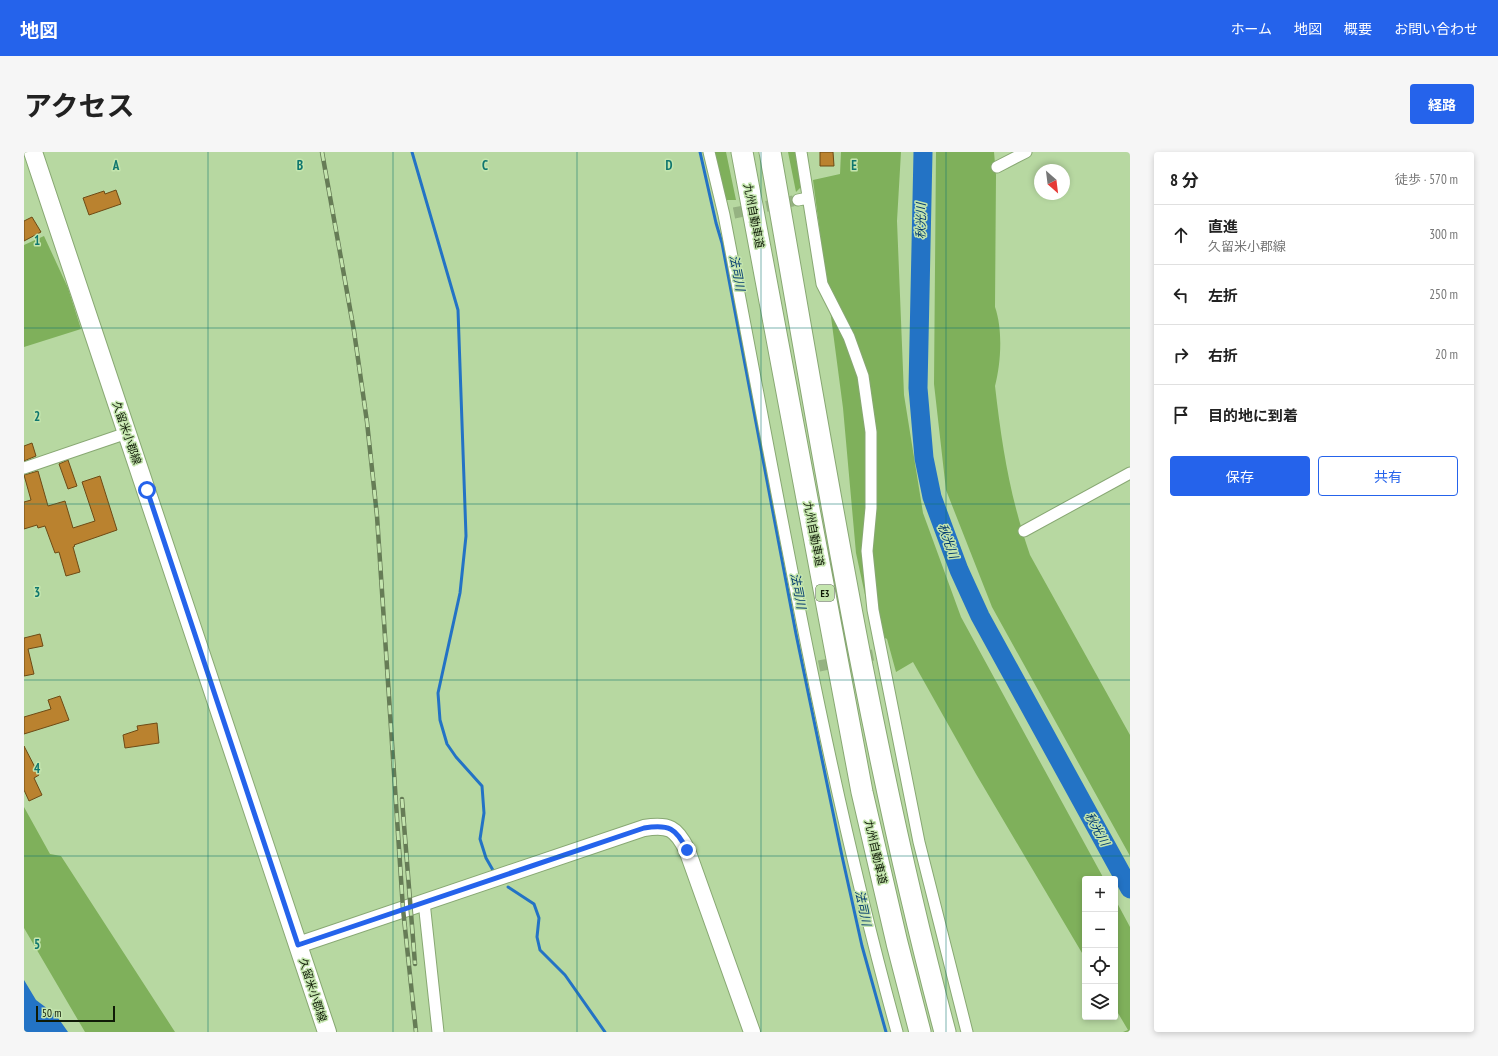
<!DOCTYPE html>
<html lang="ja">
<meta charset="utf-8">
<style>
body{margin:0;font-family:"PT Sans Narrow","Noto Sans JP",sans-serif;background:#f6f6f6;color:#222}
.controls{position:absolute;right:12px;bottom:12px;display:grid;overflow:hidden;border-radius:4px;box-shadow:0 2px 6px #0003}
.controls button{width:36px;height:36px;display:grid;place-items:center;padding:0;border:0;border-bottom:1px solid #e0e0e0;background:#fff;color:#222;font:20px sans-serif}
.compass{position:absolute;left:1010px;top:12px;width:36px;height:36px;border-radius:50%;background:#fff;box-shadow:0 2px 6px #0003;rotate:152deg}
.scale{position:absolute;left:12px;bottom:10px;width:79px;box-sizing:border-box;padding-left:4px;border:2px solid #0f1a06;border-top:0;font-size:11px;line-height:14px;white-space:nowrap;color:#0f1a06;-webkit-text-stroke:3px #c4e5ae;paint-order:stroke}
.stop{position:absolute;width:12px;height:12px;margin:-9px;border:3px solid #2563eb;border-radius:50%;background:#fff}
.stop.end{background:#2563eb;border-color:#fff;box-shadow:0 1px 4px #0008}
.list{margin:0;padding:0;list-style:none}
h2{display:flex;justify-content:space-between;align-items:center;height:52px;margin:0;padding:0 16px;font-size:17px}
h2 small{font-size:13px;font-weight:400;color:#767676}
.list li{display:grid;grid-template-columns:26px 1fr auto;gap:12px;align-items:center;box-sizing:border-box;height:60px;padding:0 16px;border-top:1px solid #e0e0e0}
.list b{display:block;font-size:15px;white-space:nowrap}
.list p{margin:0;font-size:13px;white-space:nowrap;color:#767676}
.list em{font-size:13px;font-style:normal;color:#767676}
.actions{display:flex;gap:8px;padding:12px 16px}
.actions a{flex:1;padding:9px 0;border:1px solid #2563eb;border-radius:4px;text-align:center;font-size:14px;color:#2563eb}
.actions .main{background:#2563eb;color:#fff}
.icon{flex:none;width:22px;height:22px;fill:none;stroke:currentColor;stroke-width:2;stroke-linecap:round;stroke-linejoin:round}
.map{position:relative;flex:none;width:1106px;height:880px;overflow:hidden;border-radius:4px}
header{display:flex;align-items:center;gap:24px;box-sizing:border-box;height:56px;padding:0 20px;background:#2563eb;color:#fff}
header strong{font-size:19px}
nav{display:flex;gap:22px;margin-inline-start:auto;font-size:14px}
.intro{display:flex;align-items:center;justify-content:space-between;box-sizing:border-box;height:96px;padding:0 24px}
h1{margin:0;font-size:28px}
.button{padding:10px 18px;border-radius:4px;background:#2563eb;color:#fff;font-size:14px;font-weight:700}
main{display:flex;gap:24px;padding:0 24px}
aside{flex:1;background:#fff;border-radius:4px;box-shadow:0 2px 6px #0003}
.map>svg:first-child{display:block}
.green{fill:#7fb05b}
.water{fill:#2373c5}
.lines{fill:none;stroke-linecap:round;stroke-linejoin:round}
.stream{stroke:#2373c5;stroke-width:3}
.river{stroke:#2373c5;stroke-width:19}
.building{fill:#ba822f;stroke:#6d4a15}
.street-tunnel{stroke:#95b282;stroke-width:11;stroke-dasharray:11 5.5;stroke-linecap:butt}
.street-casing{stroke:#88a873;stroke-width:13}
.secondary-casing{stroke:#88a873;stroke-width:18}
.primary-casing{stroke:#88a873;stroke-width:20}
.highway-casing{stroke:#88a873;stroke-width:23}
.street{stroke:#fff;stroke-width:11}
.secondary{stroke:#fff;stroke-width:16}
.primary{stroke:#fff;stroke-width:18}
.highway{stroke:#fff;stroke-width:21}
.rail-casing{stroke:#667c56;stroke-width:4.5}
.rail{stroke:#c4e5ae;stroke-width:3;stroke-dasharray:9;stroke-linecap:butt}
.route{stroke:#2563eb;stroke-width:5}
.grid{fill:none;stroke:#0f766e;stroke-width:1;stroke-opacity:0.55}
.labels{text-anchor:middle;stroke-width:3;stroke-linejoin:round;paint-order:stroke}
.shield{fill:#c4e5ae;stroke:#455738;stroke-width:1}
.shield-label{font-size:10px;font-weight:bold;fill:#0f1a06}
.street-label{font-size:11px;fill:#0f1a06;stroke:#c4e5ae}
.water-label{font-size:12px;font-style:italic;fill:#00396f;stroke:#c4e5ae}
.grid-label{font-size:13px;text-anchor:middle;font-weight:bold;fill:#0f766e;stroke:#c4e5ae;stroke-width:3;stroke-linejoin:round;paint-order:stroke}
</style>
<header>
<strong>地図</strong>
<nav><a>ホーム</a><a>地図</a><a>概要</a><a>お問い合わせ</a></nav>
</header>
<div class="intro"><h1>アクセス</h1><a class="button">経路</a></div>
<main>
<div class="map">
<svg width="1106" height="880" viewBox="0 0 1106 880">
<rect width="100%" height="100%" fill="#b7d8a1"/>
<path class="green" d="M690,0H702L712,48H702Z
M764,0H774L780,32L772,40Z
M817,0H877L873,69L880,243L899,361L937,465L1080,727H1061V806L952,622L889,510L872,520L863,487L849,480L832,401L819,256L789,28L816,22Z
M912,0H970L972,23L971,155C979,178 977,211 971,234C978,295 986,345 1006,403L1106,583V704L968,455L922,338L910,232Z
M20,84L44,136L57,177L0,195V93Z
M0,655L26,702L37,704L151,880H61L0,776Z
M1091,747L1106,775V880H1099L1104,878L1091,856Z"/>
<path class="water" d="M0,828L12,848L32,863L44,880H0Z"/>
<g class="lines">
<path class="stream" d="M388,0L434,158L442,384L436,441L414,541L416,568L423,592L432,605L458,634L460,661L456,687L462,706L470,720
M676,0L692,71L698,91L772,482L818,704L838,794L862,880
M484,735L510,752L515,766L513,785L516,798L541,823L581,880"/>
<path class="river" d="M899,0L894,236L900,306L908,345L935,418L956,464L1106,737"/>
</g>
<path class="building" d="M796,0H809L810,14H796Z
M92,38L97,52L65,63L59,46L80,39L81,42Z
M8,65L17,80L0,89V69Z
M8,291L12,304L0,309V294Z
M44,308L53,334L44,337L35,312Z
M14,319L24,354L41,349L49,376L71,369L58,330L76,324L93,378L50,393L51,394L49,395L56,420L42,424L35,400L31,401L21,374L14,376L13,373L0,377V350L7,348L0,323Z
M16,482L19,494L4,497L10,522L0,524V486Z
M36,544L45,568L0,582V565L27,557L24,548Z
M133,571L135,591L101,596L99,583L114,578L113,574Z
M0,594L15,623L10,626L18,643L5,649L0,638Z"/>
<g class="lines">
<path class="street-tunnel" d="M710,61L774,48
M795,514L849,503"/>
<g class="street-casing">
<path id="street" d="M685,0L700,63C753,336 799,612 873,880
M777,0L798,132L825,185L839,224L847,280V356L843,399L849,458L895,690L943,880
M973,15L1002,0
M774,48L784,46
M0,316L103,281
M1000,379L1106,321
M400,750L414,880"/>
</g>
<g class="secondary-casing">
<path id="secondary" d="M274,793L620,676C645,672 652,676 663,698L728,880"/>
</g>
<g class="primary-casing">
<path id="primary" d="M9,0L303,880"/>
</g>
<g class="highway-casing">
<path id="highway" d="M718,0L838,640L873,791L896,880
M746,0C798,294 844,591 921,880"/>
</g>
<use href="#street" class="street"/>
<use href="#secondary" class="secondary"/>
<use href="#primary" class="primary"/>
<use href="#highway" class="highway"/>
<g class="rail-casing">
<path id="rail" d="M298,0L330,179L343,270L353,364L379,757L392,880
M378,647L391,812"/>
</g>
<use href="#rail" class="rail"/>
</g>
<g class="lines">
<path class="route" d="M123,338L274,793L620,676C645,672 652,676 663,698"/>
</g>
<path class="grid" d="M184,0V880M369,0V880M553,0V880M737,0V880M922,0V880M0,176H1106M0,352H1106M0,528H1106M0,704H1106"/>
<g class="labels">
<rect class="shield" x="792" y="433" width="18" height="16" rx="3"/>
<g class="shield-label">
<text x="801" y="445">E3</text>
</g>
<g class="street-label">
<text transform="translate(730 64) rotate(79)" y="4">九州自動車道</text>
<text transform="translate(103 281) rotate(71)" y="4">久留米小郡線</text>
<text transform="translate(790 382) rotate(79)" y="4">九州自動車道</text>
<text transform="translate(852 700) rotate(77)" y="4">九州自動車道</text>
<text transform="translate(289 838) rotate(72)" y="4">久留米小郡線</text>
</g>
<g class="water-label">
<text transform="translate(897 69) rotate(-89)" y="4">秋光川</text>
<text transform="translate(713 121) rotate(79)" y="4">法司川</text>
<text transform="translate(924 389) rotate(70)" y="4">秋光川</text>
<text transform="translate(774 439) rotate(79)" y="4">法司川</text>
<text transform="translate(1073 677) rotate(61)" y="4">秋光川</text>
<text transform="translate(839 756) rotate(78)" y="4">法司川</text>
</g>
</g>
<g class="grid-label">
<text x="92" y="18">A</text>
<text x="276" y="18">B</text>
<text x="461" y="18">C</text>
<text x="645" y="18">D</text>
<text x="830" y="18">E</text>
<text x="13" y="93">1</text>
<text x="13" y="269">2</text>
<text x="13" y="445">3</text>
<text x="13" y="621">4</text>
<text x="13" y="797">5</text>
</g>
</svg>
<div class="controls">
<button>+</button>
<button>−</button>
<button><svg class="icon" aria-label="locate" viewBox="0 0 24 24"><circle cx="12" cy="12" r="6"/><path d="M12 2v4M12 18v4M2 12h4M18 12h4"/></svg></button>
<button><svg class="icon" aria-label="layers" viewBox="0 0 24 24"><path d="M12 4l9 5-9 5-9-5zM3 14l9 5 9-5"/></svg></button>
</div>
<svg class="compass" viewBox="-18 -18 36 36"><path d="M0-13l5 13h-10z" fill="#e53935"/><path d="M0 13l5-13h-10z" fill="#767676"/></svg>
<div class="scale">50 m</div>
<div class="stop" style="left:123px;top:338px"></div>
<div class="stop end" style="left:663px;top:698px"></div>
</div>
<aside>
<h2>8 分<small>徒歩 · 570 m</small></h2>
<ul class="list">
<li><svg class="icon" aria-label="ahead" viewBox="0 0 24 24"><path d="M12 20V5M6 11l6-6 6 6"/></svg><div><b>直進</b><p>久留米小郡線</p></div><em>300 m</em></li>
<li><svg class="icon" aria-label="left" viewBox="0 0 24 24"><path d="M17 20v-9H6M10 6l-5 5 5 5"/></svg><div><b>左折</b></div><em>250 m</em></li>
<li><svg class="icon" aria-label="right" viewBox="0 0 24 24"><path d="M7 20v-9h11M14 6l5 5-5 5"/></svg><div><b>右折</b></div><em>20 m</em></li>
<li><svg class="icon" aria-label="arrive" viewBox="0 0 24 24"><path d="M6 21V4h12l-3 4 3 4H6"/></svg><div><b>目的地に到着</b></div></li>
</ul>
<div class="actions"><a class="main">保存</a><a>共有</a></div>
</aside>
</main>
